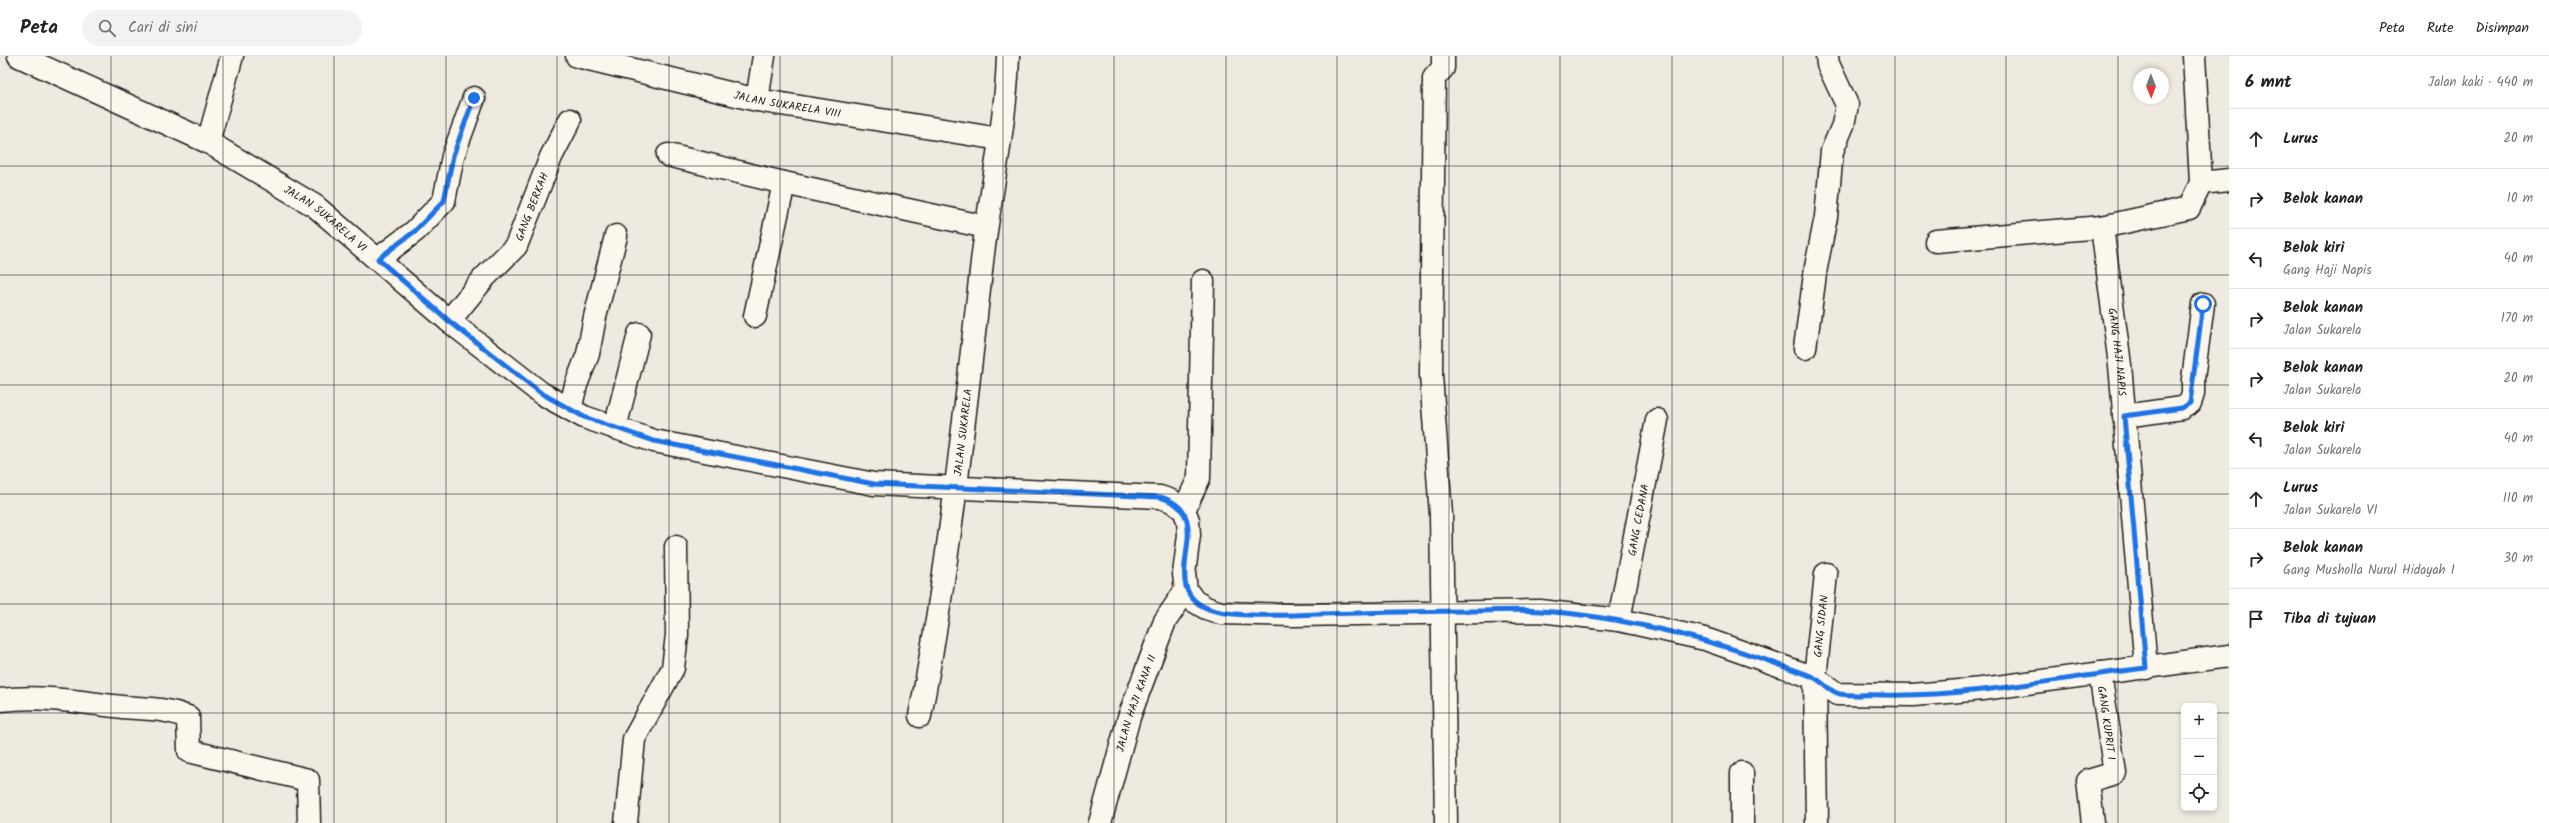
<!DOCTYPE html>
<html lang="id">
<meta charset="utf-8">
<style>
body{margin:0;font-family:Kalam,sans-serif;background:#f2f2f2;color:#202124}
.controls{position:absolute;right:12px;bottom:12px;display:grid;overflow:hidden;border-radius:6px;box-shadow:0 2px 6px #0003}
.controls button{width:36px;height:36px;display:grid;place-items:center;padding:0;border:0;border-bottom:1px solid #e0e0e0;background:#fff;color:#202124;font:20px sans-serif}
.compass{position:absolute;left:2133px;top:12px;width:36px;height:36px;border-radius:50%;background:#fff;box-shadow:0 2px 6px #0003;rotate:179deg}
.stop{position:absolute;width:12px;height:12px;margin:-9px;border:3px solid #1a73e8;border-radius:50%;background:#fff}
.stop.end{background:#1a73e8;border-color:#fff;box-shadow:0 1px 4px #0008}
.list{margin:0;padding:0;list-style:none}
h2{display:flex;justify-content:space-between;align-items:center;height:52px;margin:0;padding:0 16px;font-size:17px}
h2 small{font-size:13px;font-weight:400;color:#757577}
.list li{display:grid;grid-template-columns:26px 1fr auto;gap:12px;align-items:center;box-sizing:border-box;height:60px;padding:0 16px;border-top:1px solid #e0e0e0}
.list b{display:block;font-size:15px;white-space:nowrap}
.list p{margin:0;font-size:13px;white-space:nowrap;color:#757577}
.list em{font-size:13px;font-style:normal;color:#757577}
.icon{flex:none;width:22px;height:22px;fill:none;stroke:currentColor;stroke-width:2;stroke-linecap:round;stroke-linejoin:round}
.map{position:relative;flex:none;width:2229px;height:767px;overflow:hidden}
header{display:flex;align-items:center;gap:24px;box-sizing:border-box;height:56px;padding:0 20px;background:#fff;border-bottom:1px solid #e0e0e0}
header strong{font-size:19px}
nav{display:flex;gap:22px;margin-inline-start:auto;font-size:14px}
.search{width:280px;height:36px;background:#f2f2f2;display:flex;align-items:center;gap:10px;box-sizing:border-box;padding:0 14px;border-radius:22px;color:#757577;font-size:15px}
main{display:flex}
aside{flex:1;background:#fff}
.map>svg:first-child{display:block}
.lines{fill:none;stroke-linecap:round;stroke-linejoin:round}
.minor-casing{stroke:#1c1c1c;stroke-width:25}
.minor{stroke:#fbf7ec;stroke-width:22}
.route{stroke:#1a73e8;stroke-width:5}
.grid{fill:none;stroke:#1c1c1c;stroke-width:1;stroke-opacity:0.55}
.labels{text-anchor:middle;stroke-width:3.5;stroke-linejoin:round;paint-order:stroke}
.street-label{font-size:11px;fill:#1c1c1c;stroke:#fbf7ec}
</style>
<header>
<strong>Peta</strong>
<div class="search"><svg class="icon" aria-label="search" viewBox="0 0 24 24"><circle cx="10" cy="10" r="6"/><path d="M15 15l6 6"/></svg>Cari di sini</div>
<nav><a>Peta</a><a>Rute</a><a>Disimpan</a></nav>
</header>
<main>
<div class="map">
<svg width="2229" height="767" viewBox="0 0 2229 767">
<rect width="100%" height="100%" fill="#eeeadf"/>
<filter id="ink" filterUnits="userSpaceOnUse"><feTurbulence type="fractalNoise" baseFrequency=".025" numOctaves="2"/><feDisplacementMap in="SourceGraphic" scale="8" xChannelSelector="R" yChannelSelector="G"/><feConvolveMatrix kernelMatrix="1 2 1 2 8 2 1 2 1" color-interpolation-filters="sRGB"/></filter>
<g filter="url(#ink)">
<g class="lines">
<g class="minor-casing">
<g id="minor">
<path id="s1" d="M19,0L208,86L315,150L449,265L541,337L584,361L654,385L874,428L1160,441L1172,445L1184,454L1188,464L1189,479L1184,518L1186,534L1194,545L1206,552L1221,557L1294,559L1540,555L1619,564L1705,583L1815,622L1837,638L1913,639L1982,633L2229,600"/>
<path id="s2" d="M577,0L757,44L1000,83"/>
<path d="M1443,0V12L1434,22L1431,319L1441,459L1446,767"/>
<path d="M2194,0L2201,127"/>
<path d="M757,44L764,0"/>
<path d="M208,86L232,0"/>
<path d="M668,99L784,127L986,171"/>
<path id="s3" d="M2102,171L2120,309L2146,612"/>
<path d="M1936,185L2102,171L2189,152L2201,127L2229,124"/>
<path d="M378,203L415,175L444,145L453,100L474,42"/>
<path d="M755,260L784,127"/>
<path id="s4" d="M449,265L484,222L516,190L551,101L570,64"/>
<path d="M1805,292L1816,211L1826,161L1832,95L1843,69L1847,49L1828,8L1827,0"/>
<path d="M570,353L576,329L588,298L595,261L616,180"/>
<path d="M2124,360L2182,352L2190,347L2193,338V323L2203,248"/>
<path d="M615,372L639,278"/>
<path d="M1184,454L1199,422L1203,225"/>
<path id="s5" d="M1619,564L1657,364"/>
<path d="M0,644C43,639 79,646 122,651C148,653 164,652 188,661L189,695L308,724L309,767"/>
<path id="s6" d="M920,660C949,510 965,358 982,206C990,137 1006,69 1008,0"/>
<path d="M626,767L634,683L673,612L677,579L676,491"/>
<path id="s7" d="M1100,767L1129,661L1165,565L1186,534"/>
<path d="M1742,767V717"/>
<path id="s8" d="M1817,767L1815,622L1826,518"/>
<path d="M2093,767L2088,725L2115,717L2100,617"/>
</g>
</g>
<use href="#minor" class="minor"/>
</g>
</g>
<g class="lines" filter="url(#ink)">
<path class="route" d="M474,42L453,100L444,145L415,175L378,203L449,265L541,337L584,361L654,385L874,428L1160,441C1225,459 1148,534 1212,554C1239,562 1287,559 1316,558C1369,557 1422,555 1475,555C1497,555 1520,553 1541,555C1619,560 1693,579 1766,604C1781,610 1797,614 1813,621C1822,625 1830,636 1840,638C1854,640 1870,638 1884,639C1972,641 2060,622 2146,612L2124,360L2182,352L2190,347L2203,248"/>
</g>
<path class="grid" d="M111,0V767M223,0V767M334,0V767M446,0V767M557,0V767M669,0V767M780,0V767M892,0V767M1003,0V767M1114,0V767M1226,0V767M1337,0V767M1449,0V767M1560,0V767M1672,0V767M1783,0V767M1895,0V767M2006,0V767M2118,0V767M0,110H2229M0,219H2229M0,329H2229M0,438H2229M0,548H2229M0,657H2184M2214,657H2229"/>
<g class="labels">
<g class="street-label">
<text dy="4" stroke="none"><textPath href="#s2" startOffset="216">JALAN SUKARELA VIII</textPath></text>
<text dy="4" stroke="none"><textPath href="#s4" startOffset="143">GANG BERKAH</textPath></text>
<text dy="4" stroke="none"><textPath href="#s1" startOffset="348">JALAN SUKARELA VI</textPath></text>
<text dy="4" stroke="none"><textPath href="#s3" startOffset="126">GANG HAJI NAPIS</textPath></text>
<text dy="4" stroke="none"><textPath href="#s6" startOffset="287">JALAN SUKARELA</textPath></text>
<text dy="4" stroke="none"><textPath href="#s5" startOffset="102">GANG CEDANA</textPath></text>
<text dy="4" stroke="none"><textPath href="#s8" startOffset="197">GANG SIDAN</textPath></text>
<text dy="4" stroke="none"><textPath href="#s7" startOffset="125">JALAN HAJI KANA II</textPath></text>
<text transform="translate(2107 667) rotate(82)" y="4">GANG KUPRIT I</text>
</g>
</g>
</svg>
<div class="controls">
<button>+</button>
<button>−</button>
<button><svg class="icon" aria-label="locate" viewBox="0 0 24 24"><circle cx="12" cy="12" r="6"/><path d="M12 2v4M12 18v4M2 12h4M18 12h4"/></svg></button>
</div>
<svg class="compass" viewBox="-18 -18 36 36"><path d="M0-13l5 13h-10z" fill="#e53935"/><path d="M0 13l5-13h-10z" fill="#757577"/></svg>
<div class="stop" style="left:2203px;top:248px"></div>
<div class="stop end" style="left:474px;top:42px"></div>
</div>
<aside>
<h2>6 mnt<small>Jalan kaki · 440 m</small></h2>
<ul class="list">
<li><svg class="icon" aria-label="ahead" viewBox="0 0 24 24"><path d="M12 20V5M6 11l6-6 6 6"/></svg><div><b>Lurus</b></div><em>20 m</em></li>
<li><svg class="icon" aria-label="right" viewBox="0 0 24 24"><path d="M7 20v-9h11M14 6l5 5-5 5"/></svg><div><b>Belok kanan</b></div><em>10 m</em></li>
<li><svg class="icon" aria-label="left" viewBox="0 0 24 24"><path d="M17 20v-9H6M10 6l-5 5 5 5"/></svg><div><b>Belok kiri</b><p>Gang Haji Napis</p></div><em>40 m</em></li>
<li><svg class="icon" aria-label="right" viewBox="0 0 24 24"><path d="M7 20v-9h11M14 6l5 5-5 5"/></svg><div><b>Belok kanan</b><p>Jalan Sukarela</p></div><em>170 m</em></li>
<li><svg class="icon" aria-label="right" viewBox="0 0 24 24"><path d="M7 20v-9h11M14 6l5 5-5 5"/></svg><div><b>Belok kanan</b><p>Jalan Sukarela</p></div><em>20 m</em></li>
<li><svg class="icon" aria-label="left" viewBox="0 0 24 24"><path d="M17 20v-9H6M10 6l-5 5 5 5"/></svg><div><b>Belok kiri</b><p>Jalan Sukarela</p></div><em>40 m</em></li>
<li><svg class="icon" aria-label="ahead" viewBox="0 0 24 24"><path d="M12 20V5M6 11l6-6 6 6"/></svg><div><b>Lurus</b><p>Jalan Sukarela VI</p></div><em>110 m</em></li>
<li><svg class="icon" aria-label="right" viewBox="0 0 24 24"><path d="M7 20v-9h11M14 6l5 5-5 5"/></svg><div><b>Belok kanan</b><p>Gang Musholla Nurul Hidayah I</p></div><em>30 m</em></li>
<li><svg class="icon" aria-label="arrive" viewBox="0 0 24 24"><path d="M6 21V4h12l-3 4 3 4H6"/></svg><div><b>Tiba di tujuan</b></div></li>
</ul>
</aside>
</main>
